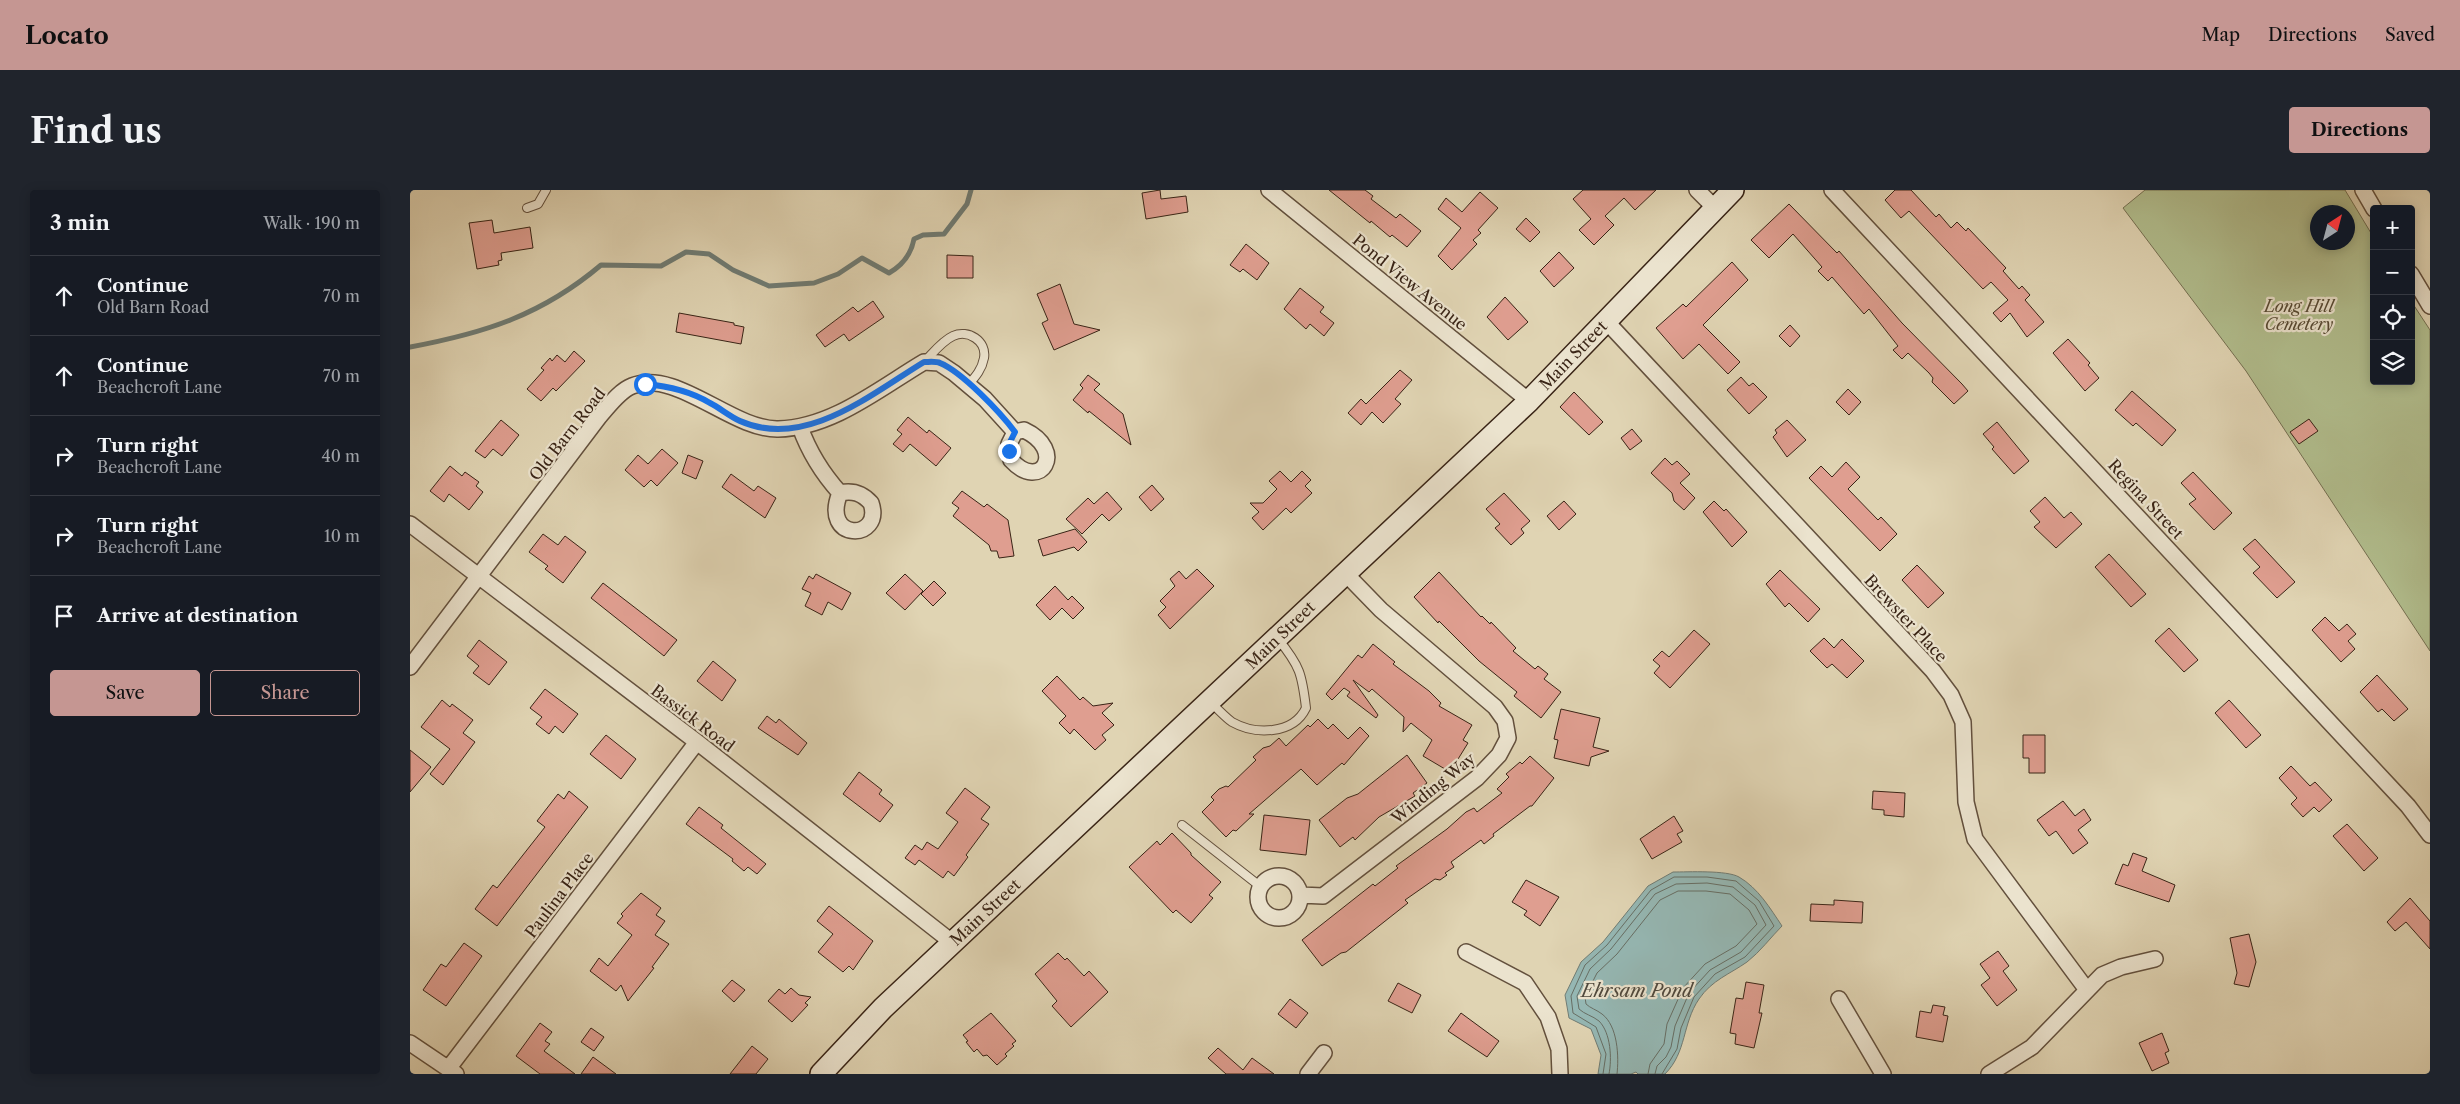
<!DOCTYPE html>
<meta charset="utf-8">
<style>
body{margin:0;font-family:"Libre Caslon Text",serif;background:#20242c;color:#f1f3f6}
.controls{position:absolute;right:15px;top:15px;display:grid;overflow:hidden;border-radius:5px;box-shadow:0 2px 12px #0003}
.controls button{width:45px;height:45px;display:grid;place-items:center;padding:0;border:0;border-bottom:1px solid #363941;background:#171b24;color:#f1f3f6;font:25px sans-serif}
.compass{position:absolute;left:1900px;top:15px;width:45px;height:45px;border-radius:50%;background:#171b24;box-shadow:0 2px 12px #0003;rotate:36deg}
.stop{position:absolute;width:15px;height:15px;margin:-11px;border:4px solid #1a73e8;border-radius:50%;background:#fff}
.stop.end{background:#1a73e8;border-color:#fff;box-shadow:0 1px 5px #0008}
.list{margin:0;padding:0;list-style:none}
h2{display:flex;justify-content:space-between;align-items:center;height:65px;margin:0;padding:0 20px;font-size:21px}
h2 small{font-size:16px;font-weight:400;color:#9ea1a6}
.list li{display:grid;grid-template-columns:32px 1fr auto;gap:15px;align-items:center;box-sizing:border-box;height:80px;padding:0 20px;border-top:1px solid #363941}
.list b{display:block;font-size:19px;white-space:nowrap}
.list p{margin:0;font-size:16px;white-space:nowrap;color:#9ea1a6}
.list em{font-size:16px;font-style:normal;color:#9ea1a6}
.actions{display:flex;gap:10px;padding:15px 20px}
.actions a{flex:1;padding:11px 0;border:1px solid #c59692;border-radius:5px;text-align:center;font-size:18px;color:#c59692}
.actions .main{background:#c59692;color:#111}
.icon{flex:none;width:28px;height:28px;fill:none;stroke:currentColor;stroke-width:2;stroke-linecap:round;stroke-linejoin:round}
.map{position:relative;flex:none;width:2020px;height:884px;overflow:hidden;border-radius:5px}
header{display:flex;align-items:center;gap:30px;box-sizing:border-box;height:70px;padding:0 25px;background:#c59692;color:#111}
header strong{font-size:24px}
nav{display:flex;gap:28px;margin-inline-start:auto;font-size:18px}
.intro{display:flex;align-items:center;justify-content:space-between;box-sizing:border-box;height:120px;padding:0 30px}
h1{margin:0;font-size:35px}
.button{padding:12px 22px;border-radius:5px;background:#c59692;color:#111;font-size:18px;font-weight:700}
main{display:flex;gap:30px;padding:0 30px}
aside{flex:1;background:#171b24;border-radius:5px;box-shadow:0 2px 12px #0003}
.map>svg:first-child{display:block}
.green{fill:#b1bd8d;stroke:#757052;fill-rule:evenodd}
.water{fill:#95b7b3;stroke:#707c74}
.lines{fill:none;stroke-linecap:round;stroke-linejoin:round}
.shore{stroke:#676e64;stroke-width:1}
.stream{stroke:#707c74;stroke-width:5}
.building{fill:#df9e90;stroke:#392416}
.service-casing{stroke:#63503d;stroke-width:10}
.minor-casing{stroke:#63503d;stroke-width:18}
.secondary-casing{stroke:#392416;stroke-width:24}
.service{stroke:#ebe3ce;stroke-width:8}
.minor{stroke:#ebe3ce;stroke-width:15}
.secondary{stroke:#ebe3ce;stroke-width:21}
.route{stroke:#1a73e8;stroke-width:6}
.labels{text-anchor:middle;stroke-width:4.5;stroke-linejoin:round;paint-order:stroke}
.street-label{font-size:16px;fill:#392416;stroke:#ebe3ce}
.park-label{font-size:16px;font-style:italic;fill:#574a34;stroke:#ebe3ce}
.water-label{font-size:18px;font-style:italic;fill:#50493d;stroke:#ebe3ce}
</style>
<header>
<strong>Locato</strong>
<nav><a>Map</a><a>Directions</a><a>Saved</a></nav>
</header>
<div class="intro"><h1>Find us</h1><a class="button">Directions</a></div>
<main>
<aside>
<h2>3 min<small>Walk · 190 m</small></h2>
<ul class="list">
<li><svg class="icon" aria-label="ahead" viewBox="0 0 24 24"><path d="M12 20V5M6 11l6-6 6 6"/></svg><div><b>Continue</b><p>Old Barn Road</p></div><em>70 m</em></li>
<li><svg class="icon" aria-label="ahead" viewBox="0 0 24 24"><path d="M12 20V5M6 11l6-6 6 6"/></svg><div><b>Continue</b><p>Beachcroft Lane</p></div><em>70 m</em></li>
<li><svg class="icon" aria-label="right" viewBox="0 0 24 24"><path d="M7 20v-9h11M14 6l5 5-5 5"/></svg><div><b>Turn right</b><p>Beachcroft Lane</p></div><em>40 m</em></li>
<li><svg class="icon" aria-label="right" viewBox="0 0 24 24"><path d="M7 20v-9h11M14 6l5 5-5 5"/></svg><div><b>Turn right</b><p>Beachcroft Lane</p></div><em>10 m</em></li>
<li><svg class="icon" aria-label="arrive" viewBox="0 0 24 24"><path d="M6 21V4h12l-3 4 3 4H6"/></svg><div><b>Arrive at destination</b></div></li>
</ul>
<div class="actions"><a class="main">Save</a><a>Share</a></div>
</aside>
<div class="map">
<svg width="2020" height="884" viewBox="0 0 2020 884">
<rect width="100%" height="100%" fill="#e0d4b3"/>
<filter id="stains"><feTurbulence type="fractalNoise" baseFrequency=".004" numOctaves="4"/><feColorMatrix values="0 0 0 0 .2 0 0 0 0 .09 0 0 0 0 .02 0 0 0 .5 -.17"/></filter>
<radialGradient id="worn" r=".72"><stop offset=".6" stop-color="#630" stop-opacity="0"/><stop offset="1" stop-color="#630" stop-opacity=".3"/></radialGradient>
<path class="green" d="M1735,0H1935L1964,48V191H2001V111L2020,140V461L1836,181L1713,18ZM1908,22H1938V52H1908Z"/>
<path class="water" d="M1263,682C1278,682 1317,680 1329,687C1348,698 1360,718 1372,736C1361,747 1350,762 1337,772C1320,784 1302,790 1289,809C1272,834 1277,862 1255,884H1228L1226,882L1221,884H1188L1191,865L1181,839L1159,828L1155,805L1171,772L1193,752L1238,696Z"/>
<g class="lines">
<path class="shore" d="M1193,884L1196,864L1186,837L1163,823L1161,806L1175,775L1197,755L1241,700L1264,687H1297L1326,691L1349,711L1364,736L1335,767L1305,784L1284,807L1271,838L1267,859L1252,884
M1199,884C1202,869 1201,843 1189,831C1183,826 1174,824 1169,819L1167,806L1180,779L1201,759L1245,704L1266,694L1297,693L1323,697L1345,715L1356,735L1331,762L1300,780L1279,803L1265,836L1261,857L1256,867L1247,876L1245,884
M1207,884C1209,867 1208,836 1192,824C1187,820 1180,818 1176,814L1175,807L1187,783L1207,764L1250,710L1268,701H1296L1320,704L1339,720L1347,734L1326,756L1295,774L1273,798L1257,834L1254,854L1240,874L1238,884"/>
<path class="stream" d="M0,157C75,143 132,125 191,75L251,76L276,62L299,64L323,80L359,96L404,93L428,84L452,68L479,83C493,75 501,65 504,49L513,45L534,44L557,14L561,0"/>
</g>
<path class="building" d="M750,0L751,9L776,6L778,22L736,29L732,3Z
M919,0H955L963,6L961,9L986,28L990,24L1011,41L997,57L982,45L980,47L961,31L960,33Z
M1173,0H1246L1225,20L1214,8L1195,26L1204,35L1184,55L1169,40L1181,29L1163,9Z
M1485,0H1501L1526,27L1529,24L1541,38L1547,32L1556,41L1558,38L1596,78L1593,81L1609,99L1612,96L1620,105L1615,110L1634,132L1617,147L1600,123L1591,132L1583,123L1598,110L1581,92L1573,99L1499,21L1491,28L1475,10Z
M1070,2L1088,18L1068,40L1071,43L1063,50L1067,54L1042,80L1028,66L1051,38L1028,19L1036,8L1052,22Z
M1379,14L1427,63L1429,61L1492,133L1552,194L1558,201L1544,214L1522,192L1523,188L1519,183L1498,163L1492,169L1483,160L1488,156L1459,119L1454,124L1422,87L1418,91L1408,81L1412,77L1383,44L1359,68L1341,50Z
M1116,28L1130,42L1120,52L1106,39Z
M82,30L84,43L120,37L123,58L91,63L92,70L88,71L89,75L67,79L59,33Z
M836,54L859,73L847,90L833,79L830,82L820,75Z
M1149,62L1164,78L1144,97L1130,81Z
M537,65L563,66V88H537Z
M1322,72L1338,90L1293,135L1330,172L1318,184L1289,154L1273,169L1246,138L1273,114L1276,117Z
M650,94L664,134L690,140L644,160L632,133L638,130L627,104Z
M890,98L914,117L910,122L924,133L914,146L900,134L896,139L874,119Z
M1095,107L1118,132L1098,150L1077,127Z
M463,111L474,127L439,151L434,144L415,157L406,145L443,117L448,122Z
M269,123L324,133V135L334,137L331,154L266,142Z
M1380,135L1390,146L1380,157L1369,146Z
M1658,149L1680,173L1678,175L1689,188L1675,201L1643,163Z
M164,161L175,171L146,201L143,198L131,211L117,199L134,180L131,178L140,168L142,171L147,165L155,172Z
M990,180L1002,190L985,209L991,214L973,233L962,222L951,235L938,223L951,209L956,214Z
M678,185L690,194L684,200L713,224L721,255L679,221L678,223L663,210L673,198L670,195Z
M1331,187L1339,196L1343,193L1357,207L1339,224L1317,200Z
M1438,199L1451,212L1439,225L1426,212Z
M1722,201L1766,240L1752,256L1726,233L1723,236L1705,220Z
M1164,202L1193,232L1179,245L1150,217Z
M498,227L517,243L519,240L541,258L526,276L500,254L493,262L483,254L492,244L487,240Z
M1899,229L1908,241L1889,254L1880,242Z
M91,230L109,245L92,266L83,259L75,268L65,261Z
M1377,230L1396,250L1377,267L1363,247L1367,243L1365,240Z
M1587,232L1619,271L1604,284L1582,259L1584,257L1573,244Z
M1222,239L1232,251L1220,260L1211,248Z
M252,259L268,273L247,296L241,290L234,297L215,280L228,265L238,274Z
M278,265L293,271L286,289L272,283Z
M1255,268L1262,275L1267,271L1280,284L1270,293L1285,308L1274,320L1264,311L1262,303L1241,283Z
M1436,272L1450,287L1438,299L1468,330L1471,327L1487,344L1470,361L1399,288L1411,276L1422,287Z
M40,276L52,286L55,282L69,292L66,296L73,302L59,320L39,304L34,312L20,301Z
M870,281L881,292L892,281L901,290L895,296L902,303L881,323L876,318L853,340L842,328L849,322L840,313H853L867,299L859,291Z
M1783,282L1822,323L1804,340L1779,314L1786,309L1771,293Z
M321,284L344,301L348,296L366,308L355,328L312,297Z
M742,295L754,309L741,321L729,307Z
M552,301L574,317L577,314L598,330L604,366L589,368L587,361H581L579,355L543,326L549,318L542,313Z
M697,302L712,319L699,331L692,324L672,344L656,329L678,308L684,314Z
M1094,303L1120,331L1111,339L1114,343L1101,355L1085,338L1090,334L1076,319Z
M1635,307L1654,328L1661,322L1672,334L1646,358L1624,337L1630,332L1620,321Z
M1154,311L1166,324L1149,340L1137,326Z
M1304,311L1314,321L1316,319L1337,342L1322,357L1293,322Z
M665,339L677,352L668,361L664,357L633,366L628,350Z
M133,344L148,355L155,346L176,362L153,393L135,379L138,376L119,362Z
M1845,349L1885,392L1867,408L1843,383L1850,377L1833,359Z
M1699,364L1736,404L1721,417L1685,377Z
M1507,375L1534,403L1518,418L1492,390Z
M787,379L804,396L760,439L748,425L756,417L750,411L765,396L760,389L769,381L776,389Z
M1370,380L1410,419L1398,432L1379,413L1375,417L1356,394Z
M1029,382L1071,427L1072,426L1080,434L1081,432L1106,458L1103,461L1125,479L1128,476L1138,484L1134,489L1151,502L1131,528L1104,506L1107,502L1069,471L1029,431L1028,433L1004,407Z
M406,384L441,403L432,420L418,412L412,425L395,416L401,403L392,399L399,386L403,389Z
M495,384L513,401L495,420L476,403Z
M524,391L536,403L523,416L511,404Z
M193,393L267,450L254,466L181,408Z
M645,396L658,410L662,406L674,418L663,429L652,418L640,430L626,415Z
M1915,427L1929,441L1937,434L1946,444L1938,451L1945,459L1931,472L1902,440Z
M1759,438L1788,470L1774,482L1745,451Z
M1284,440L1300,454L1260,498L1244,483L1250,476L1243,470L1252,461L1259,467Z
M1414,448L1424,458L1432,449L1454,471L1437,488L1422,474L1417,478L1400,461Z
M69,450L97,472L79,495L63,483L69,476L57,466Z
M963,454L985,472L983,474L1019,501L1031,513L1029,516L1062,535L1053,550L1058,553L1040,582L1013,566L1022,550L1001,533L993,542L994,527L962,499L959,502L943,490L968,525L966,528L937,506L940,502L934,498L922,510L916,504L943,471L948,465L952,468Z
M303,471L326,490L312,511L287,491Z
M1967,485L1998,519L1984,531L1972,519L1968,522L1950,502Z
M647,486L670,510L673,507L683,516L703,513L692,523L704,535L692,545L696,550L685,560L664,539L660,544L649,533L656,526L632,501Z
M135,499L168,524L153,543L145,536L139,544L126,534L132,527L120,518Z
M32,510L40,517L42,514L63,530L53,543L65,552L33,595L20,584L40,559L11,537Z
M1819,510L1851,545L1836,558L1805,523Z
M1151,519L1190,528L1183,557L1199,561L1181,567L1179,576L1144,568L1148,550L1144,549Z
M357,526L366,533L369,529L397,553L388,565L348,538Z
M908,529L918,539L923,534L938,549L950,537L959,546L934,575L932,573L907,595L891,579L839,624H844L826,641L823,640L816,647L792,622L804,610L801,607L809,599L816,596L818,597L846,570L843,567L853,558L860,556L869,548L876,556L898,535L900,537Z
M196,545L226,569L211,589L180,564Z
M1613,545H1635V583H1619V568H1613Z
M0,560L21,577L0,602Z
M997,565L1017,593L1003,603L1005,606L969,627L945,650L943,647L930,657L909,630L937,608L948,604Z
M1120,566L1144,588L1122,616H1120L1083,644L1084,646L1074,654L1071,650L1041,672L1044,677L1035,683L1037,685L1030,690L1025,689L995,710L998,713L936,762L931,763L912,776L892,750L963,694L965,696L988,678L986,676L1037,639L1056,622L1064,618L1067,622L1092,603L1087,599L1099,587L1096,584L1110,572L1112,574Z
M1881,576L1900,596L1905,592L1922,610L1909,622L1904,617L1893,627L1881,614L1887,608L1869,588Z
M449,582L472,600L469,604L483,615L470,632L433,604Z
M555,598L580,617L571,629L579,634L556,665L558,667L544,686L538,681L533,688L509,670L505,675L495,668L505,655L512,660L517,652L528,659L548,632L536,623Z
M159,601L178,617L87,736L65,719L83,695L87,698L135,637L127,631L148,604L154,609Z
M1463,601L1495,603L1494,627L1474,625V620L1462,619Z
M1653,611L1665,626L1674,619L1681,630L1668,640L1678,653L1663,664L1646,641L1639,646L1627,630Z
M289,617L313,635L311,638L356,674L347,684L338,677L334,681L322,671L323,669L276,634Z
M854,625L900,630L896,665L850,660Z
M1264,626L1273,641L1267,644L1272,652L1242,669L1230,649Z
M1937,634L1968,668L1954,681L1923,646Z
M762,643L781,663V665L811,692L799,705L803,708L781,733L766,720L763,723L719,677L747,651L750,655Z
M1723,663L1737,668L1732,681L1765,695L1759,712L1705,694L1713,674L1718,676Z
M1116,690L1149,707L1130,736L1114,725L1117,721L1102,712Z
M231,703L251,718L246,725L255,731L245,745L259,754L242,777L244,778L218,811L211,795L206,801L180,781L189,768L198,776L222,745L207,733L213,726L211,724Z
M2000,708L2020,731V759L1996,732L1985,741L1977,732Z
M1424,710L1453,712L1452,733L1400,731L1401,714L1424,715Z
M419,716L463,751L443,780L439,776L433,782L408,762L423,744L407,731Z
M1839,744L1846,772L1839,797L1824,794L1827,783L1820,748Z
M54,753L72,766L36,816L13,800L31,774L36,777Z
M1588,761L1599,776L1593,781L1607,800L1587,816L1571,795L1580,788L1570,774Z
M648,763L655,770L657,768L674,786L679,781L698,802L661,837L642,816L647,811L625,784Z
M322,790L335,800L324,812L312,801Z
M1336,792L1354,795L1349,823H1352L1344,858L1325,854L1326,844L1320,843L1326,808L1333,809Z
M988,793L1011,805L1002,823L978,811Z
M381,798L389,805L401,807L395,813L398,815L382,832L358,811L369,799L375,804Z
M880,809L898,823L886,838L868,824Z
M1523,815L1535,817L1533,825L1538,826L1533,852L1506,847L1510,821L1521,823Z
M581,823L606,851L602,854L604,856L595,864L597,866L587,875L577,865L573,866L567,859L564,862L556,852L558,851L553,845Z
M1051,823L1089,851L1077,867L1038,841Z
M130,833L142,842L135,851L140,854L134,861L165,884H130L106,866Z
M181,838L194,847L184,861L171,852Z
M1752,843L1759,861L1755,863L1759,873L1742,881L1729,853Z
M342,856L358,869L346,884H320Z
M808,858L833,880L842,868L864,884H816L798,868Z
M183,867L206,884H171Z"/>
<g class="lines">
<g class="service-casing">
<path id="service" d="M117,18L128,14L136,0
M514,172C523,163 532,151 543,146C558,139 577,151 574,168C572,179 566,186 559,194
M801,513C808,519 815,527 822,532C845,545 883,545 896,518C892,484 890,476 868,449
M772,635L851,697"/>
</g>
<g class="minor-casing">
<path id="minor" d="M859,0L1119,211
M1287,0L1305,18
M1422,0L1998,616L2020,645
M1953,0L1964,19
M2001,84L2020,116
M1196,131L1523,481L1541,505L1553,532L1556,612L1565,649L1677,800
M390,237C399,262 412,283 430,303C443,300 452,303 461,313C474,351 410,352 430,303
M0,334L287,552L543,753
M0,477L189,227C198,217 209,201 222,196C266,178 322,240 368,239C422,238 470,198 514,172L529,173L544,183L575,209L605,242L614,240C657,260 631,303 601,270L599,254L605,242
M848 707a21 21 0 1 1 42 0a21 21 0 1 1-42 0Z
M890,705L913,706L1067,588L1089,565L1098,548L1095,531L1085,517L971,420L935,383
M1056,762L1115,793L1138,827L1149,859L1150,884
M1429,809L1473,884
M0,853L46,884
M38,879L287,552
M898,884L914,863
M1579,884L1622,857L1692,785L1711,777L1745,769"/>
</g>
<g class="secondary-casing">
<path id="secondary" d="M411,884L473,818L1119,211L1323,0"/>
</g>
<use href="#service" class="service"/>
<use href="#minor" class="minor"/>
<use href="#secondary" class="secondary"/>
</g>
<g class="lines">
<path class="route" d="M235,194C258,196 280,201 300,213C310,218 319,226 330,231C395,260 461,204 514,172C519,172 526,171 530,173C552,182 590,222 605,242L599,254V261"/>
</g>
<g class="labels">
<g class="street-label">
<text transform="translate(1000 92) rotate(39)" y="6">Pond View Avenue</text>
<text transform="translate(1163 165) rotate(-46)" y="6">Main Street</text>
<text transform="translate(157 244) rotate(-52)" y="6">Old Barn Road</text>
<text transform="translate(1736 309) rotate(47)" y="6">Regina Street</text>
<text transform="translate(1496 428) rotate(47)" y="6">Brewster Place</text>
<text transform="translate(870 445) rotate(-44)" y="6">Main Street</text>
<text transform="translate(283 528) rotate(37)" y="6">Bassick Road</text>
<text transform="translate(1023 598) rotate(-39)" y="6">Winding Way</text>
<text transform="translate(149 705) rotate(-53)" y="6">Paulina Place</text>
<text transform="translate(575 722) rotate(-43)" y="6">Main Street</text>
</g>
<g class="park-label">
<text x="1889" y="122">Long Hill<tspan x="1889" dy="18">Cemetery</tspan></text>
</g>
<g class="water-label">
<text x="1227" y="807">Ehrsam Pond</text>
</g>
</g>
<rect width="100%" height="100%" filter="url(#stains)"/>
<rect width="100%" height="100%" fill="url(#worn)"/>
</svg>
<div class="controls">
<button>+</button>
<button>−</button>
<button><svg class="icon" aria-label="locate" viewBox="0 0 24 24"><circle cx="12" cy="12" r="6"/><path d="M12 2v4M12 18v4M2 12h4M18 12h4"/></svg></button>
<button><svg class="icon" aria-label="layers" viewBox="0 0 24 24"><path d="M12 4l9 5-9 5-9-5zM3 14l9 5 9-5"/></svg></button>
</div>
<svg class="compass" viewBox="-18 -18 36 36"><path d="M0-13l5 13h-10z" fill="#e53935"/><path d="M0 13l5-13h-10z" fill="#9ea1a6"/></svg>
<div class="stop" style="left:235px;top:194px"></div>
<div class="stop end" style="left:599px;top:261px"></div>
</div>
</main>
